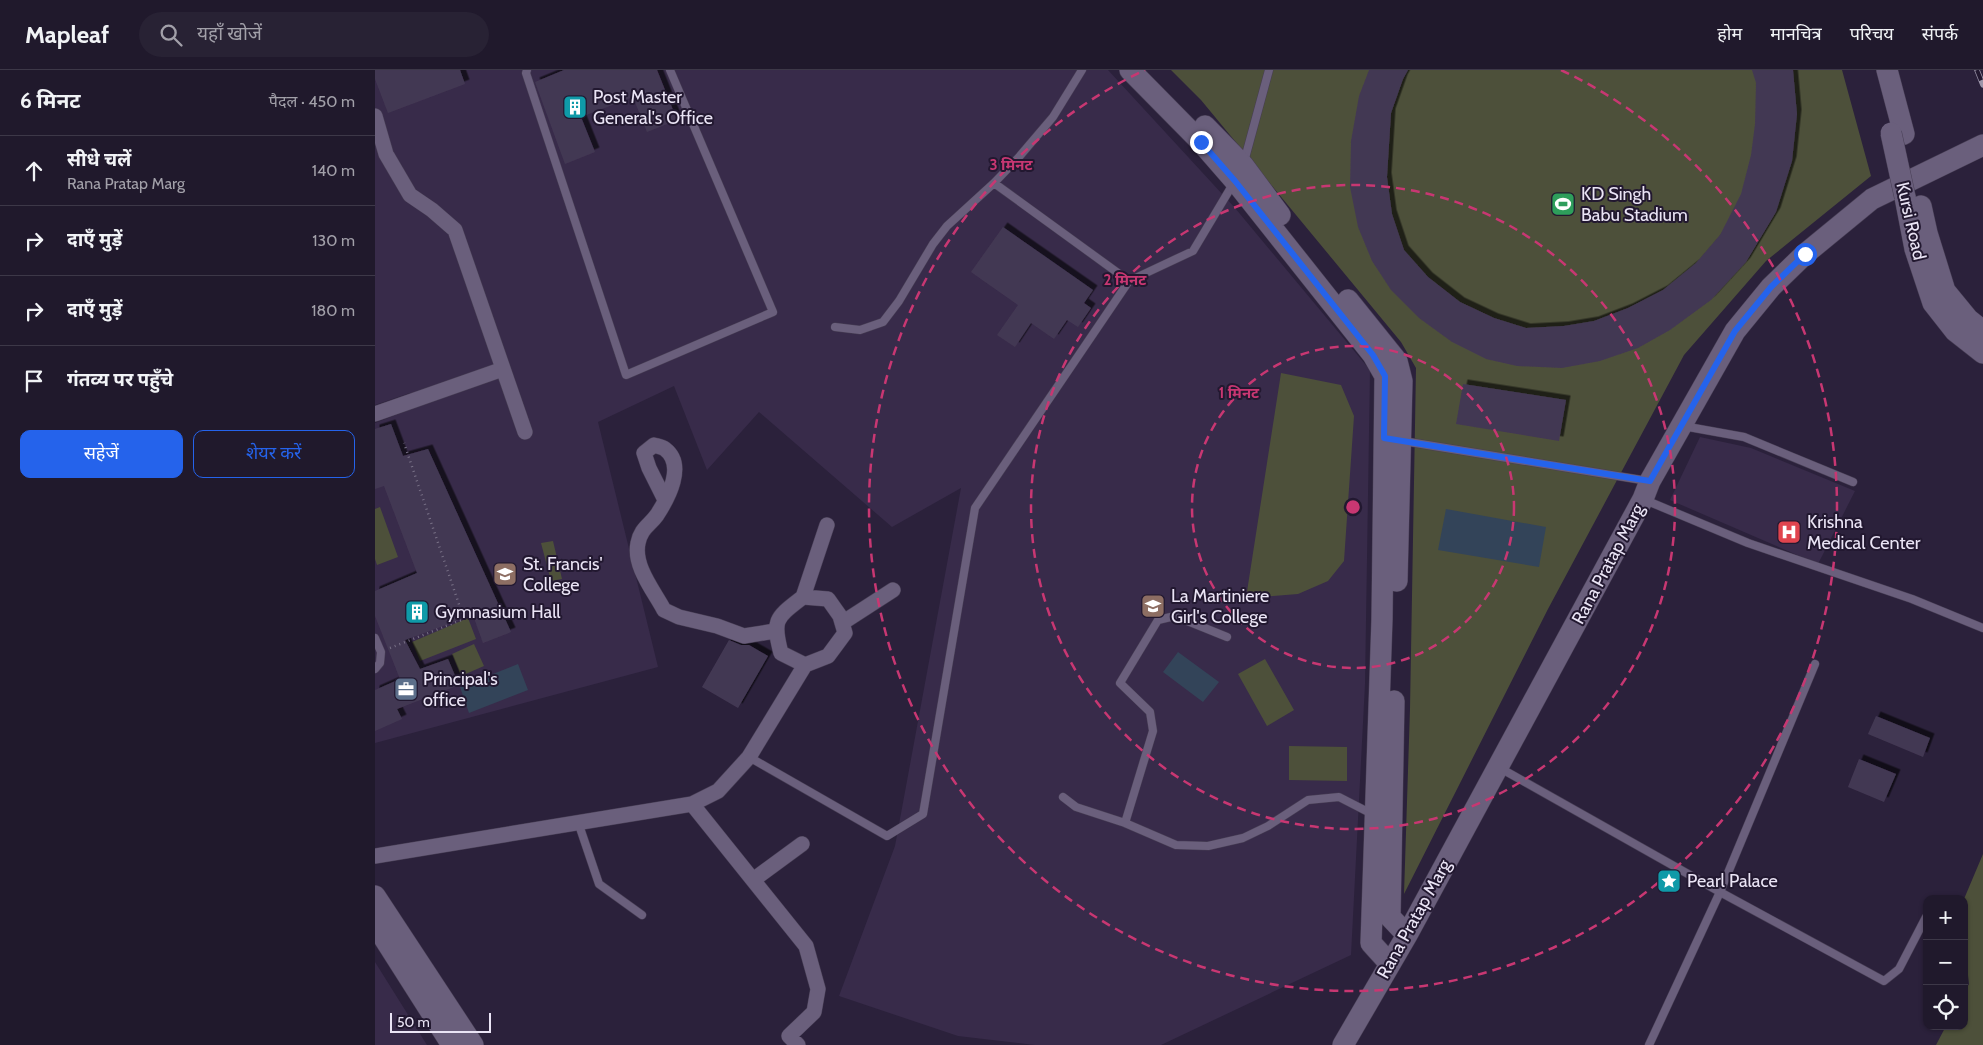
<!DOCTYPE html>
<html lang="hi">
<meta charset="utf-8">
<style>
body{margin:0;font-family:Cabin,"Noto Sans Devanagari",sans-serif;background:#282234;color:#f1f3f6}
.controls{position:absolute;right:15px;bottom:15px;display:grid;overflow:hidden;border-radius:10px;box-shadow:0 1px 4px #0004}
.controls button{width:45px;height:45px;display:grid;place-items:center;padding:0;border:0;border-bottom:1px solid #3d3848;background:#20192c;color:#f1f3f6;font:25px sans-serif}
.scale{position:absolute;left:15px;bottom:12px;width:101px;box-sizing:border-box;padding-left:5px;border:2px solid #eae4f5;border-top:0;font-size:14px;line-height:18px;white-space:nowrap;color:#eae4f5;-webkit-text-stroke:4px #221830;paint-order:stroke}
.stop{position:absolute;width:15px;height:15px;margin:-11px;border:4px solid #2563eb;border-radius:50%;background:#fff}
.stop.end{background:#2563eb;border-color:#fff;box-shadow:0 1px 5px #0008}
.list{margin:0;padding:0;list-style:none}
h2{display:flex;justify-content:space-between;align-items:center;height:65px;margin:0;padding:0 20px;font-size:21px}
h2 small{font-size:16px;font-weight:400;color:#a2a0a9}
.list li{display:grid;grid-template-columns:32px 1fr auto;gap:15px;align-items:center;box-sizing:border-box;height:70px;padding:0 20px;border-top:1px solid #3d3848}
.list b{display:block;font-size:19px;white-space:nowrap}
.list p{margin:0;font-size:16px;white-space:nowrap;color:#a2a0a9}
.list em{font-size:16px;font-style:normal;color:#a2a0a9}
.actions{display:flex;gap:10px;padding:15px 20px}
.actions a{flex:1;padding:11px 0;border:1px solid #2563eb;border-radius:10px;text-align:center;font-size:18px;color:#2563eb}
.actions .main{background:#2563eb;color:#fff}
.icon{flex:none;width:28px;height:28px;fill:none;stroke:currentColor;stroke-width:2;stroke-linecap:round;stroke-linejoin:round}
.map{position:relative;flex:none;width:1608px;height:975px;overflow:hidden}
header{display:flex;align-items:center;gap:30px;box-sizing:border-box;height:70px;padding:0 25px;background:#20192c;border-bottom:1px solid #3d3848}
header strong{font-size:24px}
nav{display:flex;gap:28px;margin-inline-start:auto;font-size:18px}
.search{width:350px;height:45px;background:#282234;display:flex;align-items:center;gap:12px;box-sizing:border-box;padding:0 18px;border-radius:28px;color:#a2a0a9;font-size:19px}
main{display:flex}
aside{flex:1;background:#20192c}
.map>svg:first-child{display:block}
.built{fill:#382b4a}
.green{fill:#4d503a}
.water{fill:#334459}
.building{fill:#433853;filter:url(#shadow)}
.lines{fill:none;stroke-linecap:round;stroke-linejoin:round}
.lane-casing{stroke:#473e54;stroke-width:9}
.street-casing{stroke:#473e54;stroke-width:16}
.secondary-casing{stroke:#473e54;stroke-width:22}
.path{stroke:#787086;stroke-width:2.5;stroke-dasharray:1 4;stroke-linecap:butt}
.lane{stroke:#6a5f7c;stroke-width:8}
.street{stroke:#6a5f7c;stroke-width:15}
.secondary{stroke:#6a5f7c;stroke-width:21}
.rail-casing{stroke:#9c95a9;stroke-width:5.5}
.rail{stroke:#221830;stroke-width:4;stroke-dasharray:11;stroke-linecap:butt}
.secondary-bridge-casing{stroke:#473e54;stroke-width:22;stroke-linecap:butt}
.secondary-bridge{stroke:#6a5f7c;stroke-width:21}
.route{stroke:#2563eb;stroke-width:6}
.ring{fill:none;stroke:#c83772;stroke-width:2.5;stroke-dasharray:9 6}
.labels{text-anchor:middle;stroke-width:4;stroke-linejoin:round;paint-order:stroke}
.poi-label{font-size:18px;fill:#eae4f5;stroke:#221830;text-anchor:start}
.street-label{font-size:18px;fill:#eae4f5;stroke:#221830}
.centre{fill:#c83772;stroke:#221830;stroke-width:2.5}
.ring-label{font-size:15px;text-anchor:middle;font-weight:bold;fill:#c83772;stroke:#221830;stroke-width:4;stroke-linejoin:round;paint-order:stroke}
</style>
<header>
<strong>Mapleaf</strong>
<div class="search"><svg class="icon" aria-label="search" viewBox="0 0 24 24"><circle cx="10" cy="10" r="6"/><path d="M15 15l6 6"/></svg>यहाँ खोजें</div>
<nav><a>होम</a><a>मानचित्र</a><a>परिचय</a><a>संपर्क</a></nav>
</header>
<main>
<aside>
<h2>6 मिनट<small>पैदल · 450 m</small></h2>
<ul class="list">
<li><svg class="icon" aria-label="ahead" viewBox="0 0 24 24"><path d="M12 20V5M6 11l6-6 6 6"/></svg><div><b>सीधे चलें</b><p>Rana Pratap Marg</p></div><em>140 m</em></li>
<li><svg class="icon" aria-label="right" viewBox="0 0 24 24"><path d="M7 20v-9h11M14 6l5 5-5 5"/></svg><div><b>दाएँ मुड़ें</b></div><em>130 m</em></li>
<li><svg class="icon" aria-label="right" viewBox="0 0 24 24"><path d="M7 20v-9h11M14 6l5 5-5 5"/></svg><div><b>दाएँ मुड़ें</b></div><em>180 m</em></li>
<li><svg class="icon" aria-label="arrive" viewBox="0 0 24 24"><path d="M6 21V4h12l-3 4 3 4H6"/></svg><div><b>गंतव्य पर पहुँचे</b></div></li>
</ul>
<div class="actions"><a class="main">सहेजें</a><a>शेयर करें</a></div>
</aside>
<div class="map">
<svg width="1608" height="975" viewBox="0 0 1608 975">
<defs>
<filter id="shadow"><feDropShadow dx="4.5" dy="-4.5" stdDeviation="0" flood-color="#0009"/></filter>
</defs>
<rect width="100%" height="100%" fill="#2b213b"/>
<path class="built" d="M0,0H733L860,138L995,300L990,614L976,885L786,975H660L583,966L464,926L520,776L586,418L517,457L384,342L332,400L299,316L223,352L283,597L0,673V353L39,338L35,323L0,335Z
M1325,367L1376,378L1480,421L1443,494L1295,430Z
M0,892L52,975H0Z"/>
<path class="green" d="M796,0H1467L1496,106L1391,191L1309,285L1173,539L1029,824L1035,639L1041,298L1026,272L826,30Z
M906,303L966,315L979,346L969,491L953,511L923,524L871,528Z
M5,437L23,487L2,495L0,489V439Z
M178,471L187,509L176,511L166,473Z
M93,548L101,569L45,591L37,572Z
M99,574L109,596L86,606L77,584Z
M890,589L919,640L892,656L863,604Z
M914,676L972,677V711L914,710Z
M1608,784V975H1561L1571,956H1589V923L1594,914L1589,871V829Z"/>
<path class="water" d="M1071,439L1171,457L1164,497L1063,480Z
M803,582L844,612L828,632L788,602Z
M143,594L153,620L94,643L85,617Z"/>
<path class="building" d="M0,0H85L90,14L13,43L0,9Z
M189,0H282L302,50L272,62L258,27L206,47L220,82L190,94L160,12Z
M994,0H1033L1028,9L1016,43L1012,107L1017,144L1029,180L1053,207L1085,232L1119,248L1151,258L1189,256L1219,251L1253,238L1288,220L1321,193L1345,165L1366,124L1376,85L1380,54L1381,13L1377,0H1418L1422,44L1417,91L1401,142L1371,192L1336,230L1295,260L1263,278L1225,291L1187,298L1142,296L1111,289L1077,272L1044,248L1016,220L997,191L983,157L975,117L976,71L984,26Z
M628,157L718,220L709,233L716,238L703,257L692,250L679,269L656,253L640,277L622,265L643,235L596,202Z
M1088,314L1191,330L1184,371L1081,354Z
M16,354L28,386L53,379L136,562L108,573L98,545L30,570L45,599L73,589L84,615L22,639L27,649L0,661V620L25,609L0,546V521L42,503L9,416L0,419V359Z
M354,570L366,575H374L393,586L363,638L327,617Z
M1501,646L1555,668L1548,687L1493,664Z
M1484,689L1521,704L1509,732L1473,717Z"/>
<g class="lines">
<g class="lane-casing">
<path id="lane" d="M152,0L151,3L251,305L398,242L295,0
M869,92L894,0
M619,113L754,211
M460,257L485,260L508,252L524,231L558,174L572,156L619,113L644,87L678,47L707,0
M1308,356L1369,367L1478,412
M1028,371L1273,411
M1270,430L1373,473L1537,529L1608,558
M0,568L6,582L5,593L0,599
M374,687L512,766L548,744L600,438L754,211L818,181L858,114
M1125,698L1345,822L1509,911L1524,899L1551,847
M688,727L701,737L750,753L801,775L833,776L868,768L893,756L933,730L964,727L999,745
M203,752L224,814L267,845
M750,753L778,661L775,642L745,613L783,550L800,546L852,567
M1274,975L1345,822L1440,594"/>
</g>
<g class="street-casing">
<path id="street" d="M0,46L11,84L35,125L57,140L80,160L150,362
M0,344L128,299
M290,430L274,398L269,383L279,375C282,376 287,377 290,379C311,395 293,428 282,445C274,456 266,458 263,473C258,496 279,521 289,540L304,547L342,556L369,566L400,561
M428,527L452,455
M467,553L518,520
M317,734L431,876L443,919L439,942L414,966L423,975
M0,786L317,734L343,721L374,687L430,595L453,586L470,563L465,546L453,529L428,527C401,548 397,549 406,583L430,595
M378,810L427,774"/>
</g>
<g class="secondary-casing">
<path id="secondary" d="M755,0L826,72L860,111L998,285L1010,306L1007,549L996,873L1015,894
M1512,0L1529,64
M830,56L868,95L905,145
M1530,127L1540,179L1558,233L1580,261L1608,283
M1546,136L1552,163L1570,221L1593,249L1608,261
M973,230L1022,291L1027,311L1022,511
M1019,631L1015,847L1032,865
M0,826L98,975
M0,854L77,975
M968,975L1032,865L1268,429L1275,411L1360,261L1396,217L1430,184L1497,129L1608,75"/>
</g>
<path class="path" d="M15,578L89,549L29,373"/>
<use href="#lane" class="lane"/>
<use href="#street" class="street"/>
<use href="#secondary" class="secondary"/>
<g class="rail-casing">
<path id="rail" d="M1602,0L1608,15"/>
</g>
<use href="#rail" class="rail"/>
<g class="secondary-bridge-casing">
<path id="secondary-bridge" d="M1516,63L1530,127"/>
</g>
<use href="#secondary-bridge" class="secondary-bridge"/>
</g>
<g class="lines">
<path class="route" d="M826,72L860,111L998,285L1010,306L1009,368L1275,411L1360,261L1396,217L1430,184"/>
</g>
<g class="ring">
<circle cx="978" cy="437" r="161"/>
<circle cx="978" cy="437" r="322"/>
<path d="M1186 0A484 484 0 1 1 770 0"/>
</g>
<defs>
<g id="building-square" transform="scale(1.25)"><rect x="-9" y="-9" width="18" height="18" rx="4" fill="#0f9aa8" stroke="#221830"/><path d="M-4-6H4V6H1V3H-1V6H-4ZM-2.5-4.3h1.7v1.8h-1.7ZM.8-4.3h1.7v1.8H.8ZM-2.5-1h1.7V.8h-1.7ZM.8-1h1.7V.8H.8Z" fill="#fff"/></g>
<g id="stadium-square" transform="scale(1.25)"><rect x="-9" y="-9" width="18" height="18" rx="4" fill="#2e9e5b" stroke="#221830"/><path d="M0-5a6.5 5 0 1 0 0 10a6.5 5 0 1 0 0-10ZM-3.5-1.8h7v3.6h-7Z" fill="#fff"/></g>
<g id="hospital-square" transform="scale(1.25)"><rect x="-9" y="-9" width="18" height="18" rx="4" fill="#e0444e" stroke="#221830"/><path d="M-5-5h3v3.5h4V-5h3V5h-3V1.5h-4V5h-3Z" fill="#fff"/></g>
<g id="school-square" transform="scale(1.25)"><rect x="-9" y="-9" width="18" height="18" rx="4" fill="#8d6e63" stroke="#221830"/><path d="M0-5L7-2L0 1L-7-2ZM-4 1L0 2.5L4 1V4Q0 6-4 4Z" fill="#fff"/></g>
<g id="office-square" transform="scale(1.25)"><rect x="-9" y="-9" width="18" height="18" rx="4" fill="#5c6f8a" stroke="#221830"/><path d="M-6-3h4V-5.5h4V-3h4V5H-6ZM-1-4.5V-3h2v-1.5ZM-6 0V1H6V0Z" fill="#fff"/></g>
<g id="sight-square" transform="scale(1.25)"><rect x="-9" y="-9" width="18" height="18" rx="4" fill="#0f9aa8" stroke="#221830"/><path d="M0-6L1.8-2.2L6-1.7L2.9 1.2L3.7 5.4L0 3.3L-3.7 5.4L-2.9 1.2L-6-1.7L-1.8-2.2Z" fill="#fff"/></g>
</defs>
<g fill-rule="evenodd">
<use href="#building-square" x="200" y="37"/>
<use href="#stadium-square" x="1188" y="134"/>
<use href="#hospital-square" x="1414" y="462"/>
<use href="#school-square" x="130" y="504"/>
<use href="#school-square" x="778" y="536"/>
<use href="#building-square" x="42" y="542"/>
<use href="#office-square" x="31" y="619"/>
<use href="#sight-square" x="1294" y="811"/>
</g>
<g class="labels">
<g class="poi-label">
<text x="218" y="33">Post Master<tspan x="218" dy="21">General's Office</tspan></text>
<text x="1206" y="130">KD Singh<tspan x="1206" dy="21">Babu Stadium</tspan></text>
<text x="1432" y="458">Krishna<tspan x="1432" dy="21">Medical Center</tspan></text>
<text x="148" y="500">St. Francis'<tspan x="148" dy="21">College</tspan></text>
<text x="796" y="532">La Martiniere<tspan x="796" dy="21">Girl's College</tspan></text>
<text x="60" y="548">Gymnasium Hall</text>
<text x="48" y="615">Principal's<tspan x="48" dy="21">office</tspan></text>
<text x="1312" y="817">Pearl Palace</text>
</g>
<g class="street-label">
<text transform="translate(1536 151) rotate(77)" y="6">Kursi Road</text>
<text transform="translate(1233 494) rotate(-62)" y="6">Rana Pratap Marg</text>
<text transform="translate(1039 849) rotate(-61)" y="6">Rana Pratap Marg</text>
</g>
</g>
<circle cx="978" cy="437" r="8" class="centre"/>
<g class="ring-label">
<text x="636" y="100">3 मिनट</text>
<text x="750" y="215">2 मिनट</text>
<text x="864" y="328">1 मिनट</text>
</g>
</svg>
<div class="controls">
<button>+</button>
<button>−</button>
<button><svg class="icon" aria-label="locate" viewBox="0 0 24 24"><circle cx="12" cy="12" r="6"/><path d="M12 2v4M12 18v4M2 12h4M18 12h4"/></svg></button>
</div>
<div class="scale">50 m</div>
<div class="stop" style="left:1430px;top:184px"></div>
<div class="stop end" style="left:826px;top:72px"></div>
</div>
</main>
